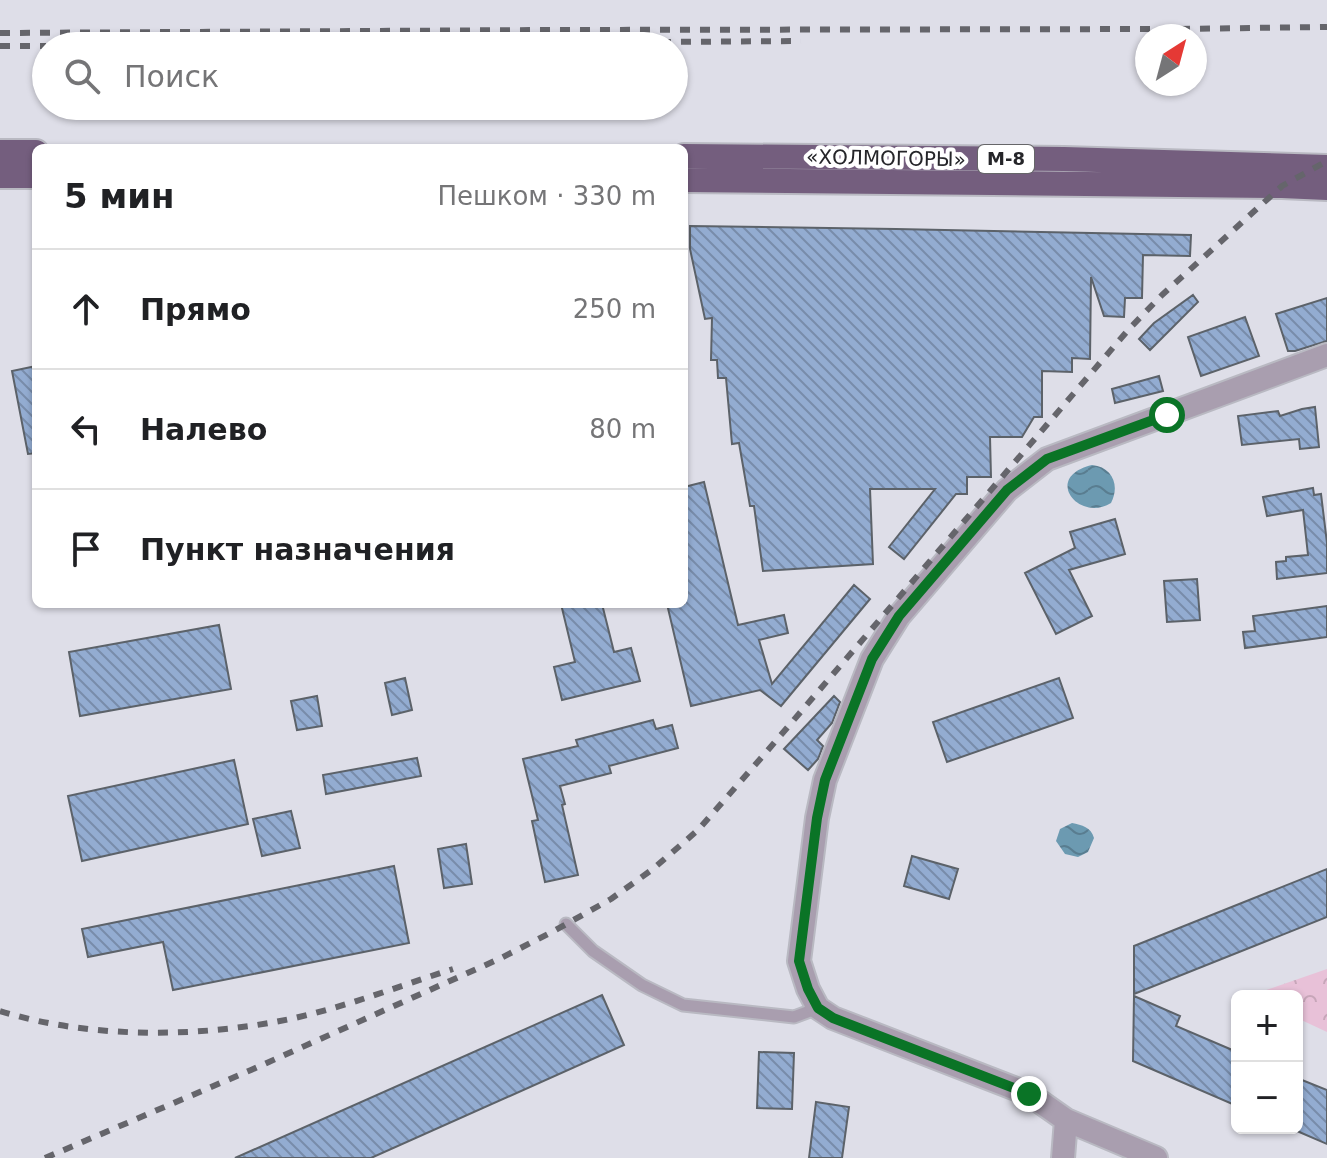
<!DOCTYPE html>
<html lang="ru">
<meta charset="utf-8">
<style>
body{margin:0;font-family:"DejaVu Sans",sans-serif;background:#f2f2f2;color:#202124}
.controls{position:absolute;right:24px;bottom:24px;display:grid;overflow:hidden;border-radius:12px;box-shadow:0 2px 6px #0004}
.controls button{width:72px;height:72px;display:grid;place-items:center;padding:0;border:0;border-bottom:2px solid #e0e0e0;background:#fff;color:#202124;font:40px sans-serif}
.compass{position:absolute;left:1135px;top:24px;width:72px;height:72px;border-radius:50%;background:#fff;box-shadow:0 2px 6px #0004;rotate:36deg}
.stop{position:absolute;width:24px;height:24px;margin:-18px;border:6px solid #0a7426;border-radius:50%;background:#fff}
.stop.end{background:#0a7426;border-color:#fff;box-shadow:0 2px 8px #0008}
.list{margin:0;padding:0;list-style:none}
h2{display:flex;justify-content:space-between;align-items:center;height:104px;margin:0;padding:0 32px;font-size:34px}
h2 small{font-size:26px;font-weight:400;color:#757577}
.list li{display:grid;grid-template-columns:52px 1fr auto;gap:24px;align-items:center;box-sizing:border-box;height:120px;padding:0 32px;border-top:2px solid #e0e0e0}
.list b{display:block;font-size:30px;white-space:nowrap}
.list em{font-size:26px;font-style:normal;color:#757577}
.icon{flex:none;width:44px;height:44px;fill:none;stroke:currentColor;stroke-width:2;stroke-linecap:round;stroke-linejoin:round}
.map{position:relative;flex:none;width:1327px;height:1158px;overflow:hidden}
.search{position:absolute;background:#fff;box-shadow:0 2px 6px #0004;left:32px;top:32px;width:656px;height:88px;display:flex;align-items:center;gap:20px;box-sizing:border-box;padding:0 28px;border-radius:44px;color:#757577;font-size:30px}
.panel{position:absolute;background:#fff;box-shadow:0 2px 6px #0004;left:32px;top:144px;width:656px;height:464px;border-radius:12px}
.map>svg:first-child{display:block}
.forest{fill:url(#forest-crowns)}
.water{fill:url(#water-waves)}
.building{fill:url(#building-back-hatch);stroke:#5c6269;stroke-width:2}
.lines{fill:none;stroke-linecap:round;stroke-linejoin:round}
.service-casing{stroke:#b9b9c2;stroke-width:15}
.minor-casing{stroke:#b9b9c2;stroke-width:26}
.trunk-casing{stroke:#b9b9c2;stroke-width:28}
.service{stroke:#a99eaf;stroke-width:11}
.minor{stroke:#a99eaf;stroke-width:22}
.trunk{stroke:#745e7e;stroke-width:24}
.rail{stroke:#65656b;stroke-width:6;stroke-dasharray:10 10;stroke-linecap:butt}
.route{stroke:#0a7426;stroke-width:10}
.labels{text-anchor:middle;stroke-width:8;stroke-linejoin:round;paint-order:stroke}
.shield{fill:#fff;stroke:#666669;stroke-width:2}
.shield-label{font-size:18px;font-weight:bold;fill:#252529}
.street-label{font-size:20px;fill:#252529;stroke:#fff}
</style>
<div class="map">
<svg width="1327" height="1158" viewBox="0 0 1327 1158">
<defs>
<pattern id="forest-crowns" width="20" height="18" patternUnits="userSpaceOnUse" patternTransform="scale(2)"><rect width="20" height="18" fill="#e8c1d8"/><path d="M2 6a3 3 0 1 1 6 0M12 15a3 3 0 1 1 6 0" fill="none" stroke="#c7a6b9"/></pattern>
<pattern id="water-waves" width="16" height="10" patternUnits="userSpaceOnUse" patternTransform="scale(2)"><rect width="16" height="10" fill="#6c9ab1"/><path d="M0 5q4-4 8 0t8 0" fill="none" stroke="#597d90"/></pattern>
<pattern id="building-back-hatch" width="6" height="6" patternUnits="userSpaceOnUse" patternTransform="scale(2)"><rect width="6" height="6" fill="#93acd1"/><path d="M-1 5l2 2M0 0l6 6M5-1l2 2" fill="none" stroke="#788caa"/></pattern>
</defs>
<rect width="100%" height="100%" fill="#dedee8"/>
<path class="forest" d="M1327,969V1032L1297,1018V996H1249Z"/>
<path class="water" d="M1092,465C1113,467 1120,486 1111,503C1079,523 1042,477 1092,465Z
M1072,823C1082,825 1091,827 1094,838L1088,852L1078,857L1065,854L1056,841L1060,829Z"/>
<path class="building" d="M690,226L896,229L1191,235L1190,256L1143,255L1142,298H1125L1124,317L1104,316L1091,277L1090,359L1072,358V372L1042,371V417H1034L1022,437H990L991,477H967V494H956L904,559L889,547L935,489H870L873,564L763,571L754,506H750L739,443L732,444L726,378H718L717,360H711L712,318L705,319L690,249Z
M1193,295L1198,302L1150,350L1139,339L1154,323Z
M1327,298V341L1295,351H1288L1276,314Z
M1245,317L1259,356L1201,376L1188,337Z
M36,366V453L28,454L12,371Z
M1159,376L1163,391L1115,403L1112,389Z
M1315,407L1319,447L1300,449L1299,439L1242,445L1238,416L1278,411L1280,416L1302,409Z
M704,482L738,625L784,615L788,633L759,640L772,684L854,585L870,599L781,706L760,690L691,706L667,604H684V487Z
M1313,488L1314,495L1321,494L1327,543V573L1277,579L1276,562L1286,561V557L1308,555L1303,510L1267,516L1263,497Z
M1115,519L1125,554L1069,570L1092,616L1056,634L1025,573L1075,548L1070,532Z
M1197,579L1200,620L1167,622L1164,581Z
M561,604H602L614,652L631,648L640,681L562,700L554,667L575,662Z
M1327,606V637L1245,648L1243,632L1255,631L1253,616Z
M219,625L231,689L80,716L69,652Z
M405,678L412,710L392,715L385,683Z
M1059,678L1073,718L947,762L933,722Z
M317,696L322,726L297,730L291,701Z
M834,696L840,702L832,723L817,740L823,746L818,759L808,770L784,749Z
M653,720L656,729L672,725L678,748L609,766L611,773L560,786L565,804L562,805L578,875L545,882L532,821L538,820L523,759L578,746L576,740Z
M417,758L421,776L326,794L323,775Z
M234,760L248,824L82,861L68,796Z
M291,811L300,848L262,856L253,819Z
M466,844L472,884L444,888L438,849Z
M912,856L958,869L949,899L904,886Z
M394,866L409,943L173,990L163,942L88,957L82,929Z
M1327,869V917L1134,994V946Z
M602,995L624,1045L371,1158H235Z
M1134,996L1180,1016L1176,1026L1237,1052V1106L1133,1061Z
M759,1052L794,1053L792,1109L757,1108Z
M1297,1078L1327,1090V1144L1297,1131Z
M816,1102L849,1107L842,1158H809Z"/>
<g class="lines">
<g class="service-casing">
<path id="service" d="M566,924L593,951L642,985L683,1005L794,1017L818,1008"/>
</g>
<g class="minor-casing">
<path id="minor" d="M1063,1158L1066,1120
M1156,1158L1066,1120L1029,1094L833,1018L818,1008L808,989L799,961L817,818L825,780L872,659L899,616L1007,490L1047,459L1327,355"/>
</g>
<g class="trunk-casing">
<path id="trunk" d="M0,152H36
M684,156L1064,159L1327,167
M0,176H36
M684,180L1282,186L1327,188"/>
</g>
<use href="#service" class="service"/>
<use href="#minor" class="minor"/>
<use href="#trunk" class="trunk"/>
<path class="rail" d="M0,33L548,30L1173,29L1327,27
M0,46H46
M81,46L801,41
M0,1011C90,1039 198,1038 290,1019C346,1007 399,986 453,969
M45,1158L251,1070L499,959L552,932L611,899L653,869L698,830L762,757L1129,329L1162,295L1282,186L1327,161"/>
</g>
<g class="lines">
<path class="route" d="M1029,1094L833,1018L818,1008L808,989L799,961L817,818L825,780L872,659L899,616L1007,490L1047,459L1167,415"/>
</g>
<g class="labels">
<rect class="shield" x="978" y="145" width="56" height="28" rx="6"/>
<g class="shield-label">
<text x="1006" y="165">М-8</text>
</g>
<g class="street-label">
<text transform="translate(886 158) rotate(1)" y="7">«ХОЛМОГОРЫ»</text>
</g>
</g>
</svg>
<div class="controls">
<button>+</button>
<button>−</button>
</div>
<svg class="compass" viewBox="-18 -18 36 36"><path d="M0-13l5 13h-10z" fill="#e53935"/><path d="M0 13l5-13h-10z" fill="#757577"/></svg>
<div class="stop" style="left:1167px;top:415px"></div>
<div class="stop end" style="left:1029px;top:1094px"></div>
<div class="search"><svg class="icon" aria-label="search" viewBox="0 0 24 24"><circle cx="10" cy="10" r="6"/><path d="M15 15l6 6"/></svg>Поиск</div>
<section class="panel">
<h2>5 мин<small>Пешком · 330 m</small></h2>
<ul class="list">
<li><svg class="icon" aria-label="ahead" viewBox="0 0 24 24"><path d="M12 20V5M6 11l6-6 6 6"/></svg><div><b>Прямо</b></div><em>250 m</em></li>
<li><svg class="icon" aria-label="left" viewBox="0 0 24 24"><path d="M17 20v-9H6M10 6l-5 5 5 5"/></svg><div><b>Налево</b></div><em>80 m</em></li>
<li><svg class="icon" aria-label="arrive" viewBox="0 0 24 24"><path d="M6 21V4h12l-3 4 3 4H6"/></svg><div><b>Пункт назначения</b></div></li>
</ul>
</section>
</div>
